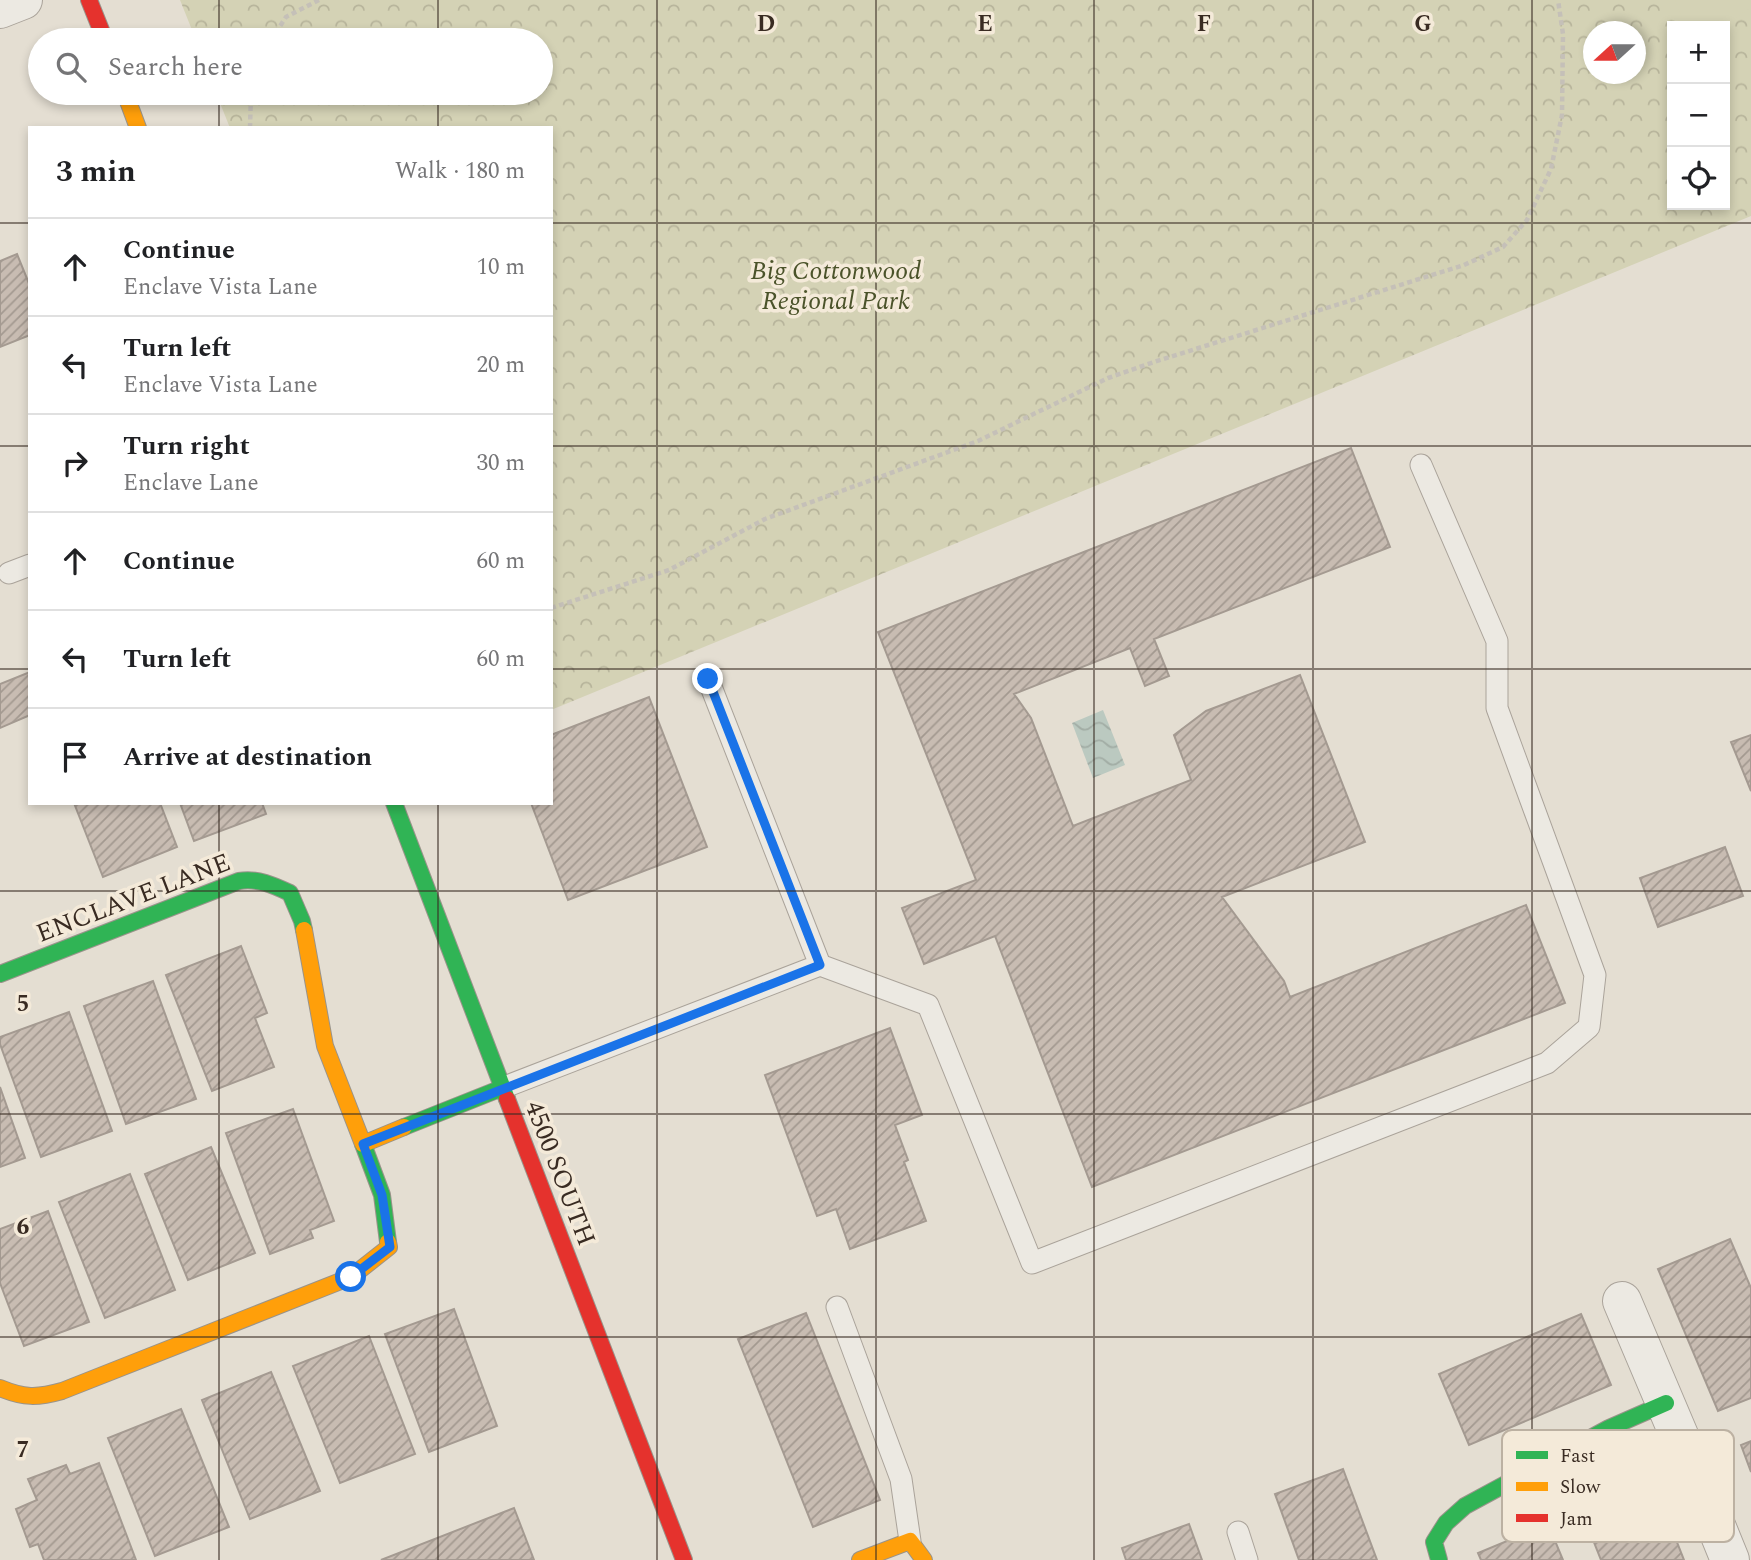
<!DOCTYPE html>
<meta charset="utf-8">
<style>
body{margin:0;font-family:Spectral,serif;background:#f6f6f6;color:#202124}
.controls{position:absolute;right:21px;top:21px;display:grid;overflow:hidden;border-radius:0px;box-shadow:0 4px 10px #0003}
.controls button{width:63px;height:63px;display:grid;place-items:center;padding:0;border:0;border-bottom:2px solid #e0e0e0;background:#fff;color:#202124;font:35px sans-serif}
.compass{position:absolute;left:1583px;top:21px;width:63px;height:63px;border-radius:50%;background:#fff;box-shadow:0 4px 10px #0003;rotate:249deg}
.stop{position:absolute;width:21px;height:21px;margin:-16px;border:5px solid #1a73e8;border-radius:50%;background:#fff}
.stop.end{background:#1a73e8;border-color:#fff;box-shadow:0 2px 7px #0008}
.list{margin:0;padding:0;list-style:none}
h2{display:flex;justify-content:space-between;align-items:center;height:91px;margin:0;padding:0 28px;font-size:30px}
h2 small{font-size:23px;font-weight:400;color:#757577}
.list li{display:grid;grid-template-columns:46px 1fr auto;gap:21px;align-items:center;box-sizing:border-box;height:98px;padding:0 28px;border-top:2px solid #e0e0e0}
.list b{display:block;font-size:26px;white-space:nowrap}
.list p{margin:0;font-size:23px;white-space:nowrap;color:#757577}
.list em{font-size:23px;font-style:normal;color:#757577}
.icon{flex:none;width:38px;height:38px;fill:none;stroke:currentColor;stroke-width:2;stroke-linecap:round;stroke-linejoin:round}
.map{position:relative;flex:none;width:1751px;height:1560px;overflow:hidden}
.search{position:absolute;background:#fff;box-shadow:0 4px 10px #0003;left:28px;top:28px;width:525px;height:77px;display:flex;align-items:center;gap:18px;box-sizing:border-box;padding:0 24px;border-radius:38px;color:#757577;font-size:26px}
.panel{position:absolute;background:#fff;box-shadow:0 4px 10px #0003;left:28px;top:126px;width:525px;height:679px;border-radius:0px}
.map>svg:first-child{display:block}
.park{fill:url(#park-crowns);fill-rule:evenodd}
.pitch{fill:#d4d2b5}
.water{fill:url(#water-waves)}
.building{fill:url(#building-hatch);stroke:#a49a91;stroke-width:2}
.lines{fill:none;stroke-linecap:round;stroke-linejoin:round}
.lane-casing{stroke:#aaa39a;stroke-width:23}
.street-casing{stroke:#aaa39a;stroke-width:40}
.fast-casing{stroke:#99938a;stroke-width:18}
.slow-casing{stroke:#99938a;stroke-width:18}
.jam-casing{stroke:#99938a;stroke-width:18}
.path{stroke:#c5c0b8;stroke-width:4.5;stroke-dasharray:5 3.5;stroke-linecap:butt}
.lane{stroke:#ece9e2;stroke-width:21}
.street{stroke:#ece9e2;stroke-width:38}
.fast{stroke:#30b455;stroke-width:16}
.slow{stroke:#ff9f0a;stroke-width:16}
.jam{stroke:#e5322d;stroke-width:16}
.route{stroke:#1a73e8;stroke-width:9}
.grid{fill:none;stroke:#392b22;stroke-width:2;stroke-opacity:0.55}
.labels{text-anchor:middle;stroke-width:7;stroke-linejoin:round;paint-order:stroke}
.park-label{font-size:26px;font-style:italic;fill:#4b532a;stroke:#f4ead9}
.street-label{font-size:26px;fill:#392b22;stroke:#f4ead9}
.key{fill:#f4ead9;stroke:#bcb1a2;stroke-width:2}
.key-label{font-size:19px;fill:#392b22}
.grid-label{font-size:23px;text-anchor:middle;font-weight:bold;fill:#392b22;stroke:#f4ead9;stroke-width:7;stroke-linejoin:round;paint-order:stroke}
</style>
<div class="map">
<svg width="1751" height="1560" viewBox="0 0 1751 1560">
<defs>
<pattern id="park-crowns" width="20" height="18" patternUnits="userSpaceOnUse" patternTransform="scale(1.75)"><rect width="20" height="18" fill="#d4d2b5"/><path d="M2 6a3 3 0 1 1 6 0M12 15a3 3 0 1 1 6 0" fill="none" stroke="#b7b49b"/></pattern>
<pattern id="water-waves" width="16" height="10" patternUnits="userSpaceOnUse" patternTransform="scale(1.75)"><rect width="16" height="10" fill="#bbc9c0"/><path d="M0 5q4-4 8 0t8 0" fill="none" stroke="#a2ada5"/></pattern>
<pattern id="building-hatch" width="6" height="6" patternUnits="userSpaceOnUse" patternTransform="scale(1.75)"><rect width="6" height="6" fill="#c8bcb2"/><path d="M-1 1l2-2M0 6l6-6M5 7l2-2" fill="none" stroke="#a39990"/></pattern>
</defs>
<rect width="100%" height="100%" fill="#e4ded2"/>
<path class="park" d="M180,0H1751V216L551,710V128H230L216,93H541V40H196ZM1672,26H1725V205H1672ZM1594,32H1636V74H1594Z"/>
<path class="pitch" d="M1675,0H1751V7L1725,26H1685Z"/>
<path class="water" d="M1103,710L1125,765L1093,778L1072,723Z"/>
<path class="building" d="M17,254L30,286V335L0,347V261Z
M1351,448L1390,547L1154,639L1169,676L1145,686L1130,648L1014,694L1031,718L1073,826L1191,780L1174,735L1206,711L1300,675L1365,842L1222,897L1284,981L1290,997L1526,905L1565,1003L1092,1187L995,936L924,964L902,908L976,880L878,632Z
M30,672V715L0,728V684Z
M649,697L707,847L568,900L531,803H551V735Z
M1751,735V791L1731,742Z
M74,803H160L177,847L103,877Z
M180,803H262L266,814L194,841Z
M1725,847L1743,896L1658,927L1640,878Z
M241,946L267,1013L255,1018L274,1067L212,1091L166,975Z
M153,981L196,1099L126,1124L84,1006Z
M69,1012L112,1131L41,1157L0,1044V1037Z
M890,1028L922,1115L895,1125L908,1160L904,1162L926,1221L850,1249L836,1209L817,1216L765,1075Z
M0,1087L25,1158L0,1167Z
M293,1109L334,1221L310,1230L313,1238L270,1254L226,1133Z
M211,1147L255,1253L188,1280L145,1174Z
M130,1174L175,1290L105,1318L59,1202Z
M48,1211L89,1322L24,1346L0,1283V1229Z
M1730,1239L1751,1288V1398L1718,1411L1658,1269Z
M454,1309L497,1426L429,1452L385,1334Z
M806,1313L880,1500L813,1527L738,1339Z
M1581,1314L1611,1385L1469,1445L1439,1374Z
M369,1336L415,1454L340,1483L293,1366Z
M271,1372L320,1491L250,1519L202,1400Z
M181,1409L229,1527L155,1556L108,1438Z
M1751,1441V1472L1741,1445Z
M99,1463L136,1560H44L38,1544L30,1547L16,1509L37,1500L28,1479L66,1465L70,1474Z
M1343,1469L1377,1560H1299L1275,1494Z
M1654,1484L1684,1560H1601L1582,1512Z
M514,1508L534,1560H381Z
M1189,1524L1202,1560H1126L1122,1548Z
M1548,1524L1563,1560H1481L1478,1553Z"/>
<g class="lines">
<g class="lane-casing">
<path id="lane" d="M9,573L30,565
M708,679L820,965
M502,1088L820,965L928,1005L1032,1263L1547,1063L1589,1027L1595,975L1497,708V641L1421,465
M837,1307L901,1479L910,1541
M1238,1532L1247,1560"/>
</g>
<g class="street-casing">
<path id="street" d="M0,9L23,0
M1622,1301L1689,1459L1730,1560"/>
</g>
<g class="fast-casing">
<path id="fast" d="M394,803L507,1099
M0,974L239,881C258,878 273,885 290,893L302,921L304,930
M404,1127L502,1088
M363,1144L382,1195L388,1242
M1439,1560L1434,1542L1446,1523L1465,1506L1609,1428L1666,1403"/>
</g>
<g class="slow-casing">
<path id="slow" d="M125,93L138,128
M304,930L325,1046L363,1144L404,1127
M0,1388C24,1398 37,1398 62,1391L351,1277L389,1247L388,1242
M860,1560L910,1541L924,1560"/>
</g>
<g class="jam-casing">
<path id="jam" d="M89,0L105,40
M507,1099L684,1560"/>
</g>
<path class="path" d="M271,40L286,17L319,0
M250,128L251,93
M551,608L669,570L765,519L978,441L1108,378L1154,362L1464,265L1503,247L1527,220L1551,169L1562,115L1563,34L1558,0"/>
<use href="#lane" class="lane"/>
<use href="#street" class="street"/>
<use href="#fast" class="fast"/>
<use href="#slow" class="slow"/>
<use href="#jam" class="jam"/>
</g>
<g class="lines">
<path class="route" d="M351,1277L390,1247L382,1195L363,1144L820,965L708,679"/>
</g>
<path class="grid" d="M219,0V40M438,0V40M657,0V1560M876,0V1560M1094,0V1560M1313,0V1560M1532,0V1560M219,93V128M438,93V128M0,223H30M551,223H1751M0,446H30M551,446H1751M0,669H30M551,669H1751M219,803V1560M438,803V1560M0,891H1751M0,1114H1751M0,1337H1751"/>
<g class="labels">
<g class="park-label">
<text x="836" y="279">Big Cottonwood<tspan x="836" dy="30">Regional Park</tspan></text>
</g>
<g class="street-label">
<text transform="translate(133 897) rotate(-21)" y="9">ENCLAVE LANE</text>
<text transform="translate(561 1173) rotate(69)" y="9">4500 SOUTH</text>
</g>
</g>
<rect x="1502" y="1430" width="232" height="112" rx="10" class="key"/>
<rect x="1516" y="1451" width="32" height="8" fill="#30b455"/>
<rect x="1516" y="1482" width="32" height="9" fill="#ff9f0a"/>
<rect x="1516" y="1514" width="32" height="8" fill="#e5322d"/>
<g class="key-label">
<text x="1560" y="1462">Fast</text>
<text x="1560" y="1493">Slow</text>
<text x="1560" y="1525">Jam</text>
</g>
<g class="grid-label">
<text x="766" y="31">D</text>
<text x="985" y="31">E</text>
<text x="1204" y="31">F</text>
<text x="1423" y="31">G</text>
<text x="23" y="1011">5</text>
<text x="23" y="1234">6</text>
<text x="23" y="1457">7</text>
</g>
</svg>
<div class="controls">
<button>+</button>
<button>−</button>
<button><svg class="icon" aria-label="locate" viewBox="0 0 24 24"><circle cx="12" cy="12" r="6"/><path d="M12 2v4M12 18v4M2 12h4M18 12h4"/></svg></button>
</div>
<svg class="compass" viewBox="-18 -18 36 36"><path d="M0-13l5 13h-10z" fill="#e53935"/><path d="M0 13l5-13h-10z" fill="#757577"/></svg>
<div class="stop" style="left:351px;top:1277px"></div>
<div class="stop end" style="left:708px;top:679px"></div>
<div class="search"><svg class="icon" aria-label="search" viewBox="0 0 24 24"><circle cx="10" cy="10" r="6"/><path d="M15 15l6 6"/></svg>Search here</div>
<section class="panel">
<h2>3 min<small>Walk · 180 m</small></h2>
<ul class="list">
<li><svg class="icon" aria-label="ahead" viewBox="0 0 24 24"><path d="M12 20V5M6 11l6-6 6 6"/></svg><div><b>Continue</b><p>Enclave Vista Lane</p></div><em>10 m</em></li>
<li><svg class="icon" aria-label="left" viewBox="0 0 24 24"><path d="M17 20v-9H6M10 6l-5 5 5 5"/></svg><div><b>Turn left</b><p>Enclave Vista Lane</p></div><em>20 m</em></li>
<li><svg class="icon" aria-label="right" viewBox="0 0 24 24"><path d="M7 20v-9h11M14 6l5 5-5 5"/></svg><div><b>Turn right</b><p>Enclave Lane</p></div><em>30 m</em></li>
<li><svg class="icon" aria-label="ahead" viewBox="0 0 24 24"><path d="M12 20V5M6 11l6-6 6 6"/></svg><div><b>Continue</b></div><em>60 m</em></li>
<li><svg class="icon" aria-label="left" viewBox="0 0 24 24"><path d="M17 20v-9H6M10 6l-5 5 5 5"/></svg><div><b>Turn left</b></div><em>60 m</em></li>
<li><svg class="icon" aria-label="arrive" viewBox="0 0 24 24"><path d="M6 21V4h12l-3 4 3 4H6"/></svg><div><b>Arrive at destination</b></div></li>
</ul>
</section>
</div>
